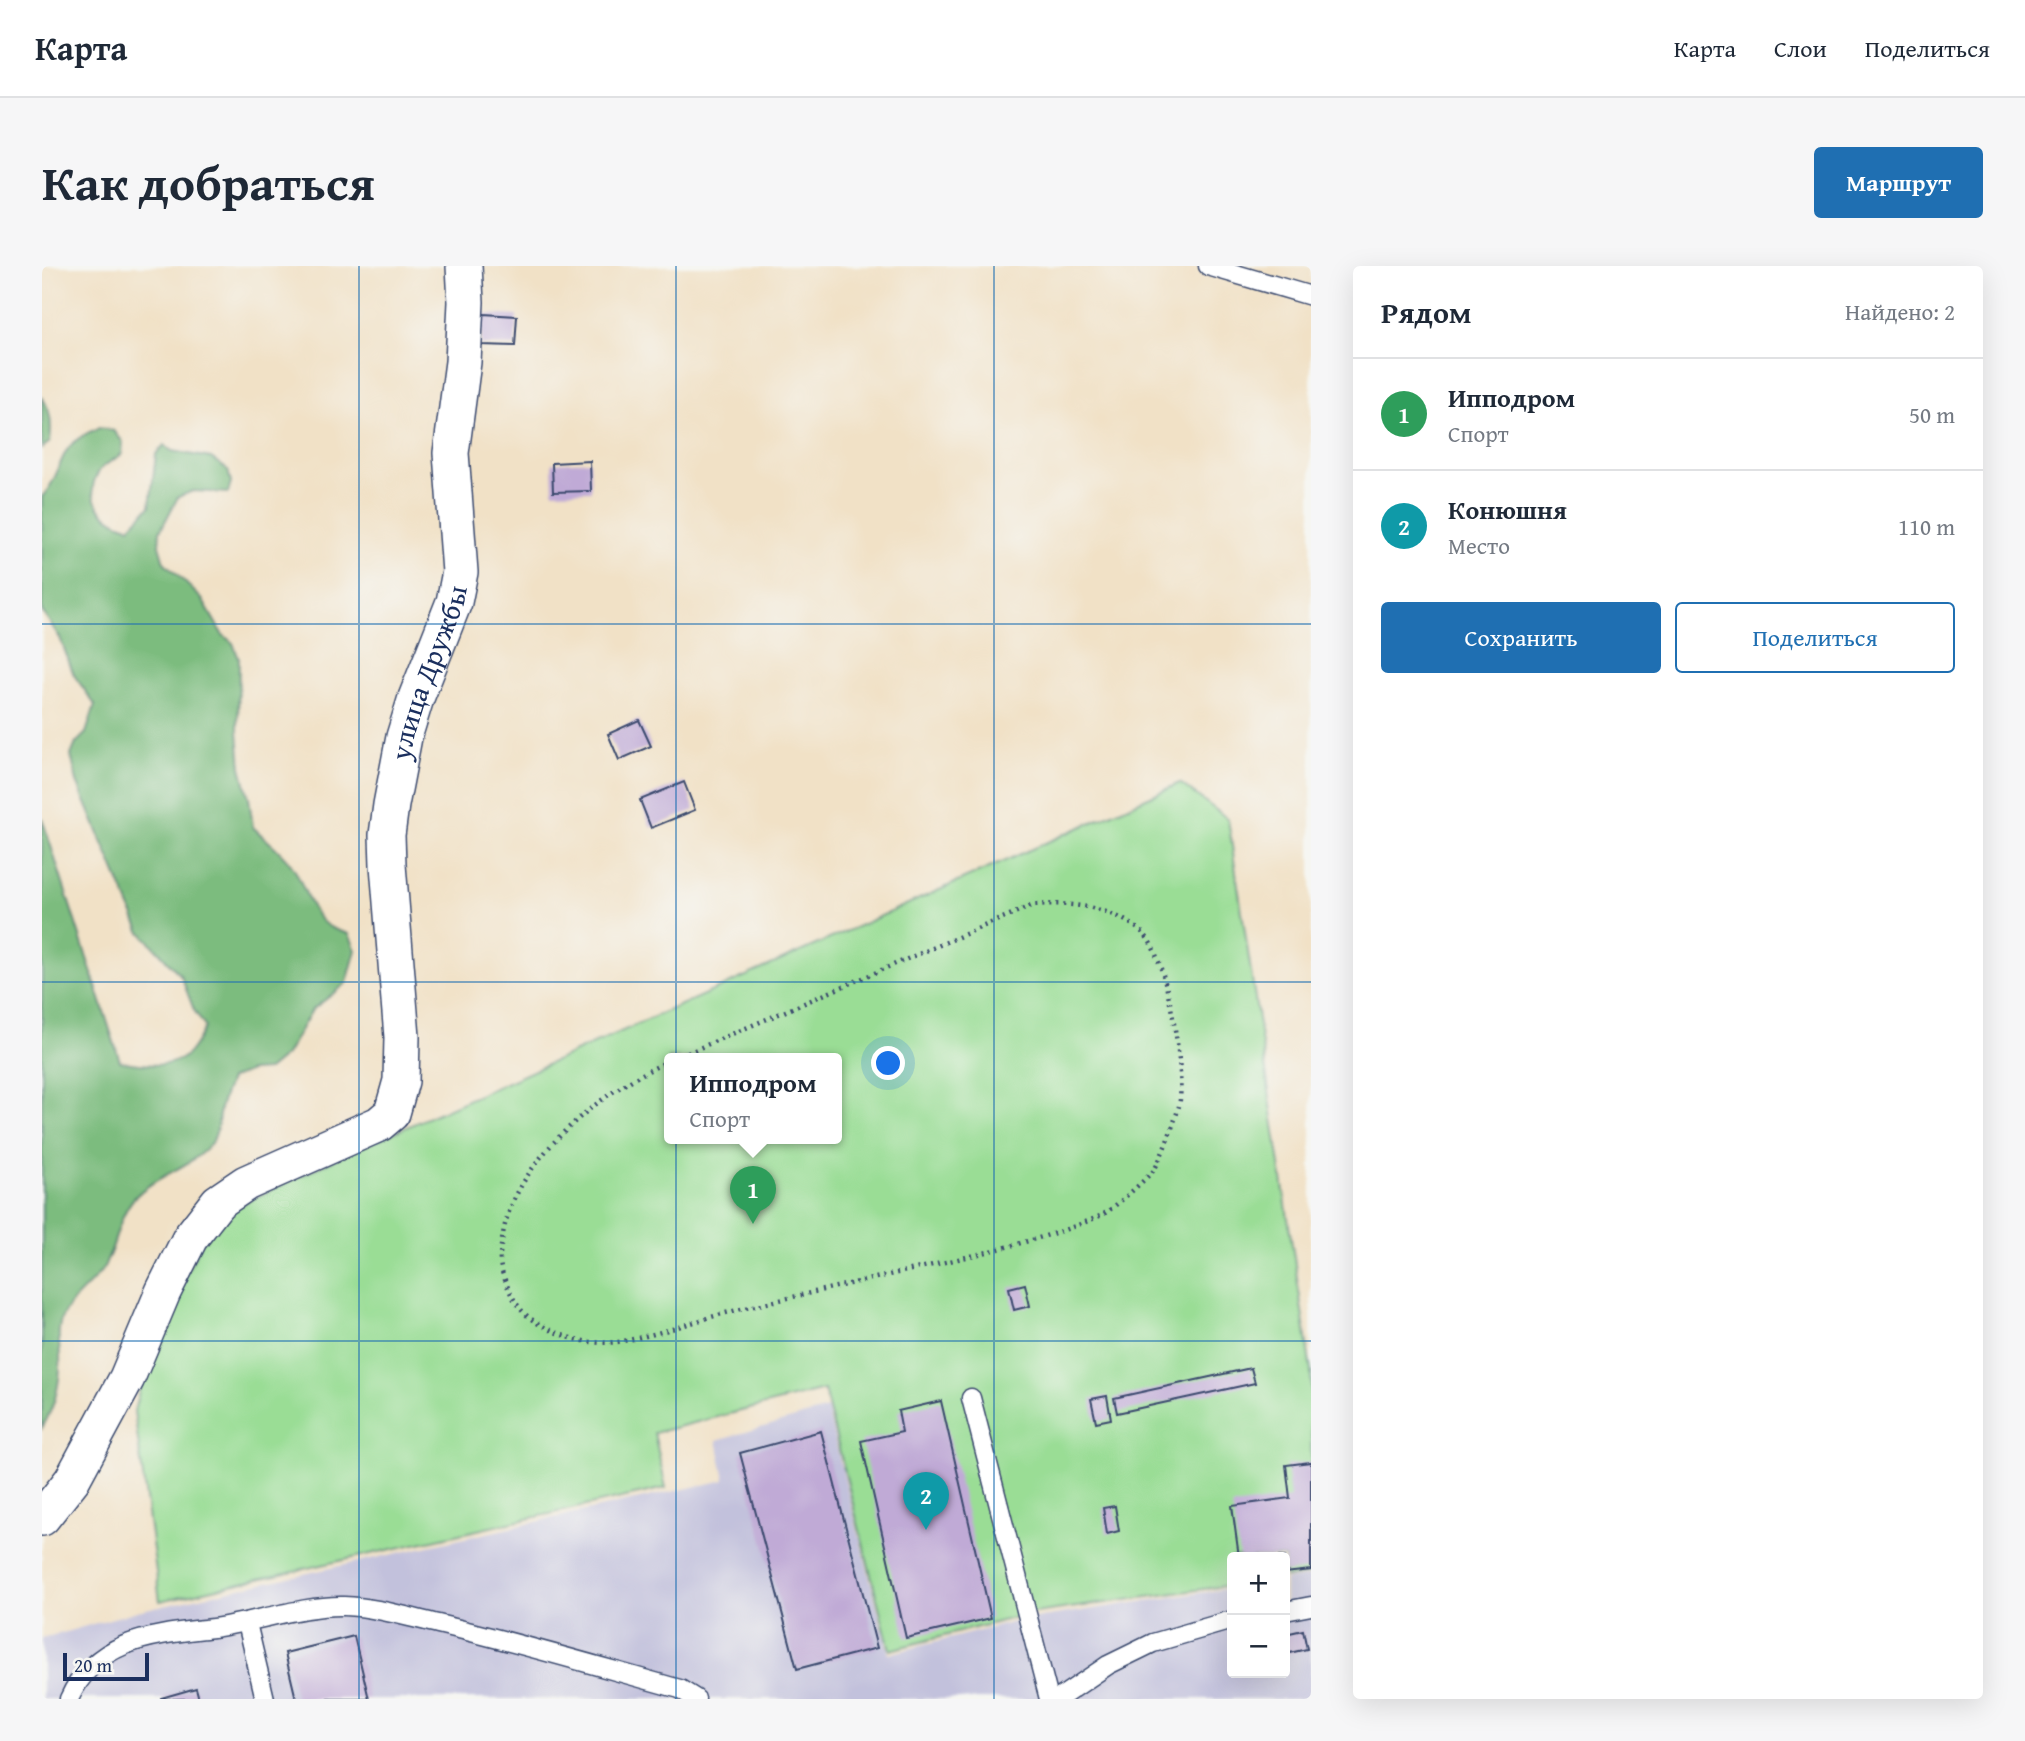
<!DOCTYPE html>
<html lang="ru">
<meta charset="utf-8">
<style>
body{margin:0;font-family:"Gentium Book Plus",serif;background:#f6f6f7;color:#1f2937}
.controls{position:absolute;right:21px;bottom:21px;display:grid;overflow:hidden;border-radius:7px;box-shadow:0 7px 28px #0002}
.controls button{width:63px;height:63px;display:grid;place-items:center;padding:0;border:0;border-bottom:2px solid #e0e1e3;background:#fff;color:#1f2937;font:35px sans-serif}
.scale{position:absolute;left:21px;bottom:18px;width:86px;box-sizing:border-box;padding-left:7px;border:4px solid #1b2f5e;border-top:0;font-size:19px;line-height:24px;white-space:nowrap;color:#1b2f5e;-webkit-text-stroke:5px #f6f6f2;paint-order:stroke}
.you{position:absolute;left:847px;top:798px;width:24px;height:24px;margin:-18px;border:5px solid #fff;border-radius:50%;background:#1a73e8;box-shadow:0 0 0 10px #1a73e833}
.badge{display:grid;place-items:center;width:46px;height:46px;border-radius:50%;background:#1f6fb2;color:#fff;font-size:23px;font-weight:700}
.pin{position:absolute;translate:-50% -58px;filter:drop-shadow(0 2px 4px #0008)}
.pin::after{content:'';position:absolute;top:37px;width:24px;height:21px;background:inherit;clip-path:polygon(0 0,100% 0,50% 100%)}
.popup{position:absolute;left:622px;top:787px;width:178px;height:91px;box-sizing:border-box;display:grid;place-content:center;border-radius:7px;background:#fff;filter:drop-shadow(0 2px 5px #0005);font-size:23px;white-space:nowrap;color:#747a83}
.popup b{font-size:26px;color:#1f2937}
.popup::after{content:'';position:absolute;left:50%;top:100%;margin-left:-14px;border:14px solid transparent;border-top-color:#fff}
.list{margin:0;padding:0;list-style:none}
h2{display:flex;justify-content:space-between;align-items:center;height:91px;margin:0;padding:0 28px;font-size:30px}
h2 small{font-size:23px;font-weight:400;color:#747a83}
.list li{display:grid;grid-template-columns:46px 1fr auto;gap:21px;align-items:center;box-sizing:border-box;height:112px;padding:0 28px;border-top:2px solid #e0e1e3}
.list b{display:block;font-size:26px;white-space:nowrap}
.list p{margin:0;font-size:23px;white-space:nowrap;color:#747a83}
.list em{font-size:23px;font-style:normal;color:#747a83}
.actions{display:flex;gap:14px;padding:21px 28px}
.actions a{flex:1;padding:16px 0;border:2px solid #1f6fb2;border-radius:7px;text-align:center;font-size:24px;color:#1f6fb2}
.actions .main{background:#1f6fb2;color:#fff}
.map{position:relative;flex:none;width:1269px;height:1433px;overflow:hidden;border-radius:7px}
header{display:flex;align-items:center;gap:42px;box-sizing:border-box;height:98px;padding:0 35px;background:#fff;border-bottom:2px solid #e0e1e3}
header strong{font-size:33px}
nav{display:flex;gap:38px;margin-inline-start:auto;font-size:24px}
.intro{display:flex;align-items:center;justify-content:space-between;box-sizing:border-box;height:168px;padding:0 42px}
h1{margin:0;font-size:49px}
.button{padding:18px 32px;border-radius:7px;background:#1f6fb2;color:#fff;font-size:24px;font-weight:700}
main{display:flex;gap:42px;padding:0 42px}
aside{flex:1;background:#fff;border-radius:7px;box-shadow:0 7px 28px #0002}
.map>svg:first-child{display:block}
.industrial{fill:#c2c1dc}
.green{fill:#9add95;stroke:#5a867a;stroke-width:2;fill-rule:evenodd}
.forest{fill:#7bbc7e;stroke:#4b766e;stroke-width:2}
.building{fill:#c0aad6}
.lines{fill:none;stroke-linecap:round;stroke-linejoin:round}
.service-casing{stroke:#3b4a6e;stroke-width:21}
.minor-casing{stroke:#3b4a6e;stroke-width:38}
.path{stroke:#3b4a6e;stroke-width:4.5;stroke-dasharray:2 5;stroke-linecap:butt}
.service{stroke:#fff;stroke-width:18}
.minor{stroke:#fff;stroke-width:35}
.grid{fill:none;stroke:#1f6fb2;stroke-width:2;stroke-opacity:0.55}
.labels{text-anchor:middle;stroke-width:7;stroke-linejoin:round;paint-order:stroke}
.street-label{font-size:28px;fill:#1b2f5e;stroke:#f6f6f2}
</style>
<header>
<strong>Карта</strong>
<nav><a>Карта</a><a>Слои</a><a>Поделиться</a></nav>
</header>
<div class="intro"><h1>Как добраться</h1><a class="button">Маршрут</a></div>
<main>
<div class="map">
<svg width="1269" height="1433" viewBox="0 0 1269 1433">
<rect width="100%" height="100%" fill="#f6f6f2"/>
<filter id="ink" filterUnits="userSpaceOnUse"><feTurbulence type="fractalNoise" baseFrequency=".0143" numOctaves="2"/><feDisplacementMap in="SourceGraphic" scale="14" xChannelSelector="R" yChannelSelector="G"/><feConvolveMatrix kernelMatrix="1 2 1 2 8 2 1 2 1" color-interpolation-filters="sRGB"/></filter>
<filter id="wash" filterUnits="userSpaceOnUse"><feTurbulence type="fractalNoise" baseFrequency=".00686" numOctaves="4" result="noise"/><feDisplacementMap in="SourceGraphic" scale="28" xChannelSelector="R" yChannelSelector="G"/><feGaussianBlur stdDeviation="1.57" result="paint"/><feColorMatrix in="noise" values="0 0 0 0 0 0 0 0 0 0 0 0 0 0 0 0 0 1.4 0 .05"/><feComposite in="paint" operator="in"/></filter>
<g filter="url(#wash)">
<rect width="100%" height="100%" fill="#f1e1c6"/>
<path class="industrial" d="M785,1143L847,1388L980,1354L1190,1322V1407H1243V1314L1269,1310V1433H0V1373L95,1345L683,1214L675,1174Z"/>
<path class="green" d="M1138,517L1186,553L1269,1105V1308L1243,1312V1291H1190V1319L986,1348L848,1384L782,1124L612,1167L624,1222L118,1335L92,1145L111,1071L161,974L190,943L306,887ZM627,792H795V872H627Z"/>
<path class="forest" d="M0,132C10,144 10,161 8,176L0,182Z
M57,162L72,165L81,176L80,188C74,193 62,198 58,204C39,230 63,256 88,261L108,240L114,188L122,179L130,185L169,192L186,204L189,217L186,227L151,225L136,231L118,265L117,279L122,296L160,333L180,368L191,377L197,393L196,465L199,501L207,532L211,561C224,574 239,584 250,600C261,615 266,640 278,653C285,662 298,665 307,668L314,684L305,717L270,744L244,789L226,804L209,805L188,813C185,823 180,833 178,843C176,853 176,867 171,874C153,901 115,908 93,931C74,952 75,982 60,1004C50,1018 34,1029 24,1044C14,1059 17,1073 18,1090C19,1115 13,1140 0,1162V552L78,795C98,799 134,804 148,785C154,778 158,769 163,761L152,744L139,710L98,665L35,516L29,489L34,477L44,467L53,439L32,409L18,372L0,345V231C26,201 10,180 57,162Z"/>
<g id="blocks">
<path class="building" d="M441,48L475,50L473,80L439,79Z
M548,195L549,225L511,226L510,197Z
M597,454L609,480L577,494L566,468Z
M642,516L653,544L609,562L598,534Z
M983,1018L988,1040L972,1044L967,1022Z
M1209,1102L1213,1117L1075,1147L1072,1132Z
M1065,1130L1069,1153L1054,1156L1049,1133Z
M899,1135L949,1352L864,1372L819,1175L860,1166L856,1145Z
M779,1165L835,1382L755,1403L698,1187Z
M1269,1196V1304L1243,1307V1291H1197L1190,1240L1248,1232L1244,1199Z
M1073,1240L1077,1265L1065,1268L1061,1242Z
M1261,1364L1265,1383L1243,1388V1368Z
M312,1370L327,1433H254L243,1387Z
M154,1422L157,1433H119V1432Z"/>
</g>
</g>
<g filter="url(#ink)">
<use href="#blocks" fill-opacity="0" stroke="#3b4a6e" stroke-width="2"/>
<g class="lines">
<g class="service-casing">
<path id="service" d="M1166,0L1269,30
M929,1132L1007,1433
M1243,1345L1269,1340
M205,1357L223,1433
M27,1433C54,1372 113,1369 171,1362C213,1356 262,1339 302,1340C334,1341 366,1351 396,1358C478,1377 558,1401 638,1423L654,1433
M1016,1433L1066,1399L1111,1377L1190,1354"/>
</g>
<g class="minor-casing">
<g id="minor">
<path id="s1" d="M0,1252L30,1214L85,1112L121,1026L148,972L176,936L204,917L337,858L350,847L359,815L360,771L346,599L345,569L349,539L362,471L374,432L412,336L418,306L409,187L421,96L424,36L422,0"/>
</g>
</g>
<path class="path" d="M627,795C561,823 474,893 461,968C458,987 455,995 463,1014C475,1046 488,1056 520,1069C538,1076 561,1079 581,1075C614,1069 647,1057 680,1048C714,1039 747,1032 781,1024C837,1011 893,999 949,985C987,975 1025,965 1060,949C1070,944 1104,913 1112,904C1119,894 1134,852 1137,840C1144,808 1125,689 1101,667C1069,640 1031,636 991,639L634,792"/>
<use href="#service" class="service"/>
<use href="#minor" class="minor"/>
</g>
</g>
<path class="grid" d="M317,0V1433M634,0V1433M952,0V1433M0,358H1269M0,716H1269M0,1075H1269"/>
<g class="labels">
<g class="street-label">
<text dy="10" stroke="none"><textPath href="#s1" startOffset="1008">улица Дружбы</textPath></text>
</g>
</g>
</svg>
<div class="controls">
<button>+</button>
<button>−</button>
</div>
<div class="scale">20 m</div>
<div class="you"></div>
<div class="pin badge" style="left:711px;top:958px;background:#2e9e5b">1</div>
<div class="popup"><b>Ипподром</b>Спорт</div>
<div class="pin badge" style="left:884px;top:1264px;background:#0f9aa8">2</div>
</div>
<aside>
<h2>Рядом<small>Найдено: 2</small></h2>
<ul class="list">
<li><span class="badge" style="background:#2e9e5b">1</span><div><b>Ипподром</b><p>Спорт</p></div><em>50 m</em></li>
<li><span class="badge" style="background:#0f9aa8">2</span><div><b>Конюшня</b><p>Место</p></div><em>110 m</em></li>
</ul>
<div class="actions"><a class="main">Сохранить</a><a>Поделиться</a></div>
</aside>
</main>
